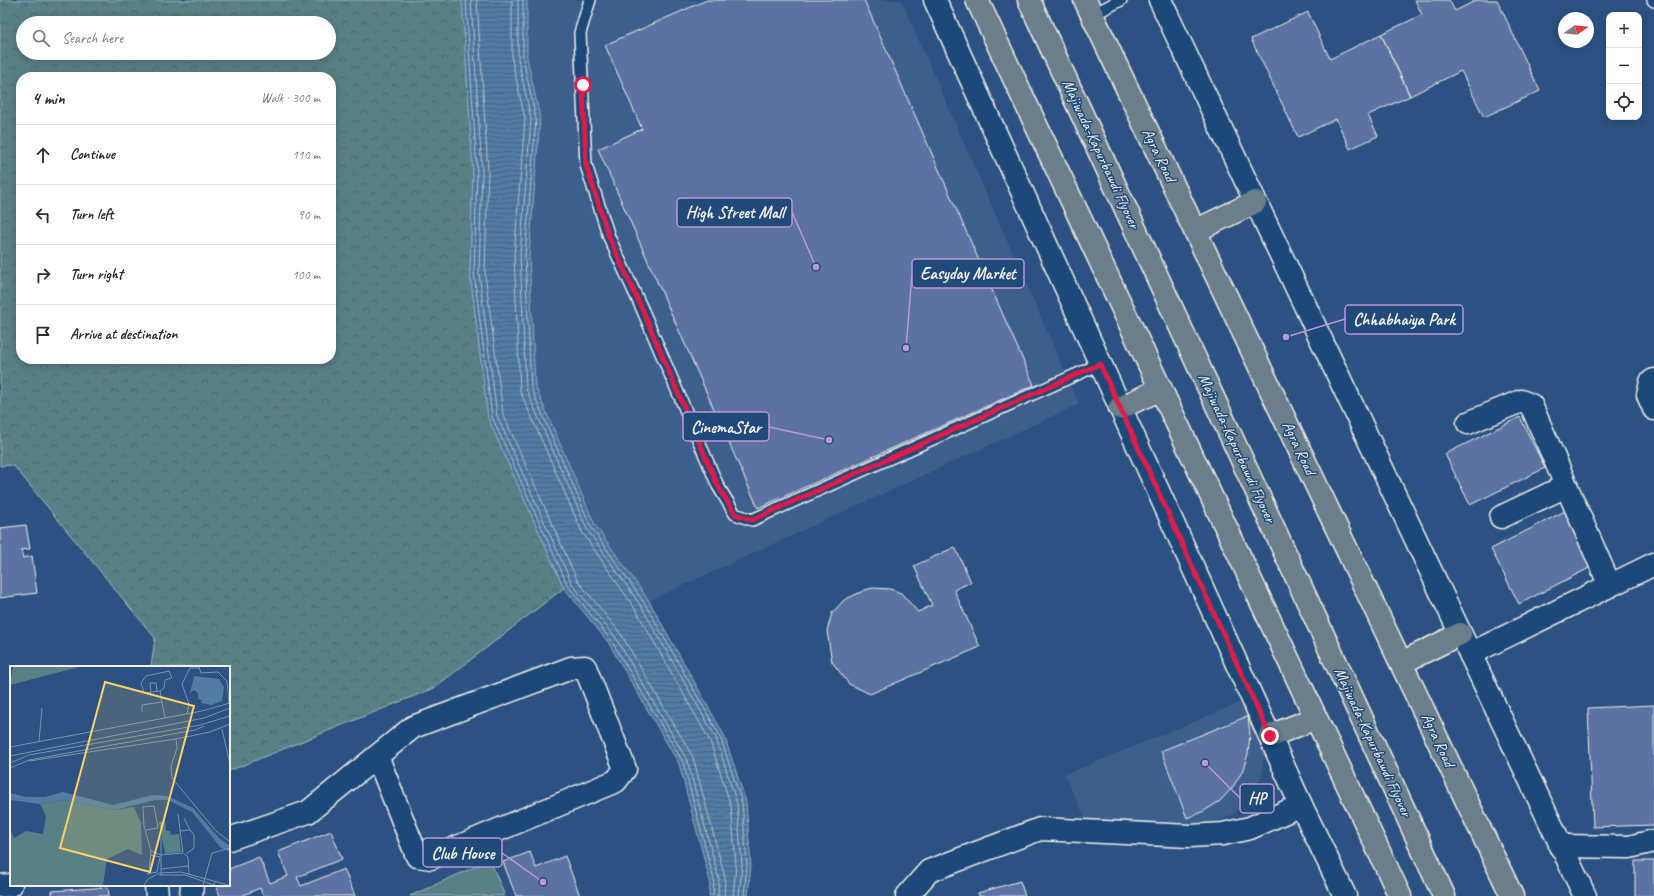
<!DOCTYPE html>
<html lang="en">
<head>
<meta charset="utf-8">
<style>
	:root { --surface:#fff; --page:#f7f7f7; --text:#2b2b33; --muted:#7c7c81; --line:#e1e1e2 }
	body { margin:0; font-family:Caveat,sans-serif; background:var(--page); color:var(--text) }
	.controls { position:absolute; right:12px; top:12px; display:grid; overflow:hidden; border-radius:8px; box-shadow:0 2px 10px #0003 }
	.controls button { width:36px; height:36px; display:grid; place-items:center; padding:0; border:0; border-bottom:1px solid var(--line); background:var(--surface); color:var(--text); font:20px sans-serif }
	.compass { position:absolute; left:1558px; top:12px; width:36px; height:36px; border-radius:50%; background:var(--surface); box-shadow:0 2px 10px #0003; rotate:75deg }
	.stop { position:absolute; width:12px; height:12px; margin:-9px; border:3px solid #e11d48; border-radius:50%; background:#fff }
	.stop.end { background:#e11d48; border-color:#fff; box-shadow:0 1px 4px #0008 }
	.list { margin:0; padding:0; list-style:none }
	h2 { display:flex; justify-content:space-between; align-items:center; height:52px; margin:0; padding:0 16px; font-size:17px }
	h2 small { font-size:13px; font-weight:400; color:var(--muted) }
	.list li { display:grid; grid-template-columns:26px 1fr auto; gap:12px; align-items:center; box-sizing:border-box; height:60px; padding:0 16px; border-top:1px solid var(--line) }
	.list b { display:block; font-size:15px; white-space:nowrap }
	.list em { font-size:13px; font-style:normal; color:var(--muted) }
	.icon { flex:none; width:22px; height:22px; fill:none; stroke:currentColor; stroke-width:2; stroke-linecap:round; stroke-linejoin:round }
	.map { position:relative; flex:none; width:1654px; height:896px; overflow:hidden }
	.search { position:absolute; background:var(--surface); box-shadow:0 2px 10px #0003; left:16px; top:16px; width:320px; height:44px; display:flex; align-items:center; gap:10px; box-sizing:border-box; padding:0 14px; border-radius:22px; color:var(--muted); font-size:15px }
	.panel { position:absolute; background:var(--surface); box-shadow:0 2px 10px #0003; left:16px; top:72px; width:320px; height:292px; border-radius:16px }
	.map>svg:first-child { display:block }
</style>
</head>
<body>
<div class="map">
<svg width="1654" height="896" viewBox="0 0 1654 896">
	<defs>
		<pattern id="forest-crowns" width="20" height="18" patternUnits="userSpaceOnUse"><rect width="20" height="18" fill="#588086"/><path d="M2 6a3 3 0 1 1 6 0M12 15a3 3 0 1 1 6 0" fill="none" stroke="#516769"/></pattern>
		<pattern id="water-rules" width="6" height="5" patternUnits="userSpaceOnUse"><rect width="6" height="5" fill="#507ca6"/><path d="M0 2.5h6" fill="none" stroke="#4d657b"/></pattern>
	</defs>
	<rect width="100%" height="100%" fill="#2b5282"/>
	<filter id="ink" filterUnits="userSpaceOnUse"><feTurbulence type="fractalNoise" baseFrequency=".025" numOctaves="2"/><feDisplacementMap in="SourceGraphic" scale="8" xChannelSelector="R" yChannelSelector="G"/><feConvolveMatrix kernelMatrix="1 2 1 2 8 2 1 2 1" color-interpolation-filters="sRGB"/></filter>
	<g filter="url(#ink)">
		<path fill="#3d5f8e" d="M 527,0 L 901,0 L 1079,404 L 649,601 L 595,525 L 534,386 L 529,255 Z
			M 1242,702 L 1265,748 L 1262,774 L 1251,797 L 1232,815 L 1208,825 L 1182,826 L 1086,819 L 1064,775 Z"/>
		<path fill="url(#forest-crowns)" stroke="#a6b8b7" fill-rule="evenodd" d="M 0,0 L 462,0 L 473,171 L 470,273 L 488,418 L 564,588 L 434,688 L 229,771 L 229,667 L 151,667 L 155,638 L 13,465 L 0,466 ZM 23,23 L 329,23 L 329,53 L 23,53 ZM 21,77 L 331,77 L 331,359 L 21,359 Z"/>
		<path fill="#588086" stroke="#a6b8b7" d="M 490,860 L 505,896 L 410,896 Z"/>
		<path fill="url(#water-rules)" stroke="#92abc0" d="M 462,0 L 527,0 L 527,58 L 540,118 L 529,255 L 535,386 L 595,525 L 649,601 L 724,735 L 746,802 L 751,865 L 748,896 L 709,896 L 710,881 L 679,764 L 608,642 L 564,588 L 488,418 L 470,273 L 473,171 Z"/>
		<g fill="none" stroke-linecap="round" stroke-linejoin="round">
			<path stroke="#b2c2ce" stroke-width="1" d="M 466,0 L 477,171 L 474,273 L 492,417 L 568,586 L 611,640 L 683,762 L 714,880 L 713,896
				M 471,0 L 482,171 L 479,273 L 497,416 L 572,584 L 616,638 L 687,760 L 719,879 L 718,896
				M 477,0 L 488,171 L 485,273 L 503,414 L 577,580 L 621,634 L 693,757 L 725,878 L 724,896
				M 512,0 L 512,60 L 525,119 L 514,255 L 520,391 L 582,532 L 636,610 L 710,741 L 731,806 L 736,865 L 733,896
				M 518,0 L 518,59 L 531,119 L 520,255 L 526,389 L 587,529 L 641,606 L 716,738 L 737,804 L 742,865 L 739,896
				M 523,0 L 523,58 L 536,119 L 525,255 L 531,388 L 591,527 L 645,604 L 720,736 L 742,803 L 747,865 L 744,896"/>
		</g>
		<path fill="#5b72a2" stroke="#f4f1e8" d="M 707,0 L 864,0 L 1034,385 L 758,508 L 598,149 L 642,129 L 605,45 Z
			M 1415,0 L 1449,0 L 1455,11 L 1477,0 L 1497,0 L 1540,91 L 1484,117 L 1461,71 L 1410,96 L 1381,34 L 1422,15 Z
			M 1308,12 L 1330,59 L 1381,34 L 1410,96 L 1368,115 L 1378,136 L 1350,149 L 1336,119 L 1298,137 L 1251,39 Z
			M 1520,417 L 1545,468 L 1470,505 L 1445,454 Z
			M 1567,510 L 1595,565 L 1519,604 L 1491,549 Z
			M 26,525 L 30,549 L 21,550 L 23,558 L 32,556 L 37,593 L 0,598 L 0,528 Z
			M 955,547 L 971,582 L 954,590 L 980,647 L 870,694 L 849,684 L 832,662 L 827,631 L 832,613 L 844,600 L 865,590 L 873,588 L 890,589 L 901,593 L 918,612 L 932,605 L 914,566 Z
			M 1654,705 L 1654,825 L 1593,827 L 1588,708 Z
			M 1248,716 L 1250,735 L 1248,754 L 1242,772 L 1232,788 L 1220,801 L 1204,811 L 1187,818 L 1161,751 Z
			M 331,831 L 342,859 L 297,877 L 301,886 L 344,869 L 355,896 L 263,896 L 260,888 L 241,896 L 220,896 L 216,885 L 229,885 L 229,869 L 259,857 L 270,883 L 288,876 L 278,852 Z
			M 530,852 L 536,868 L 565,856 L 580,896 L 516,896 L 503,862 Z
			M 1635,861 L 1654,861 L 1654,896 L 1635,896 Z
			M 1020,881 L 1025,896 L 979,896 L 978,893 Z
			M 108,887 L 109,896 L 52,896 L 52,891 Z"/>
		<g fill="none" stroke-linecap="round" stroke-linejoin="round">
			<defs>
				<path id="lane" d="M 590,0 L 580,33 L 586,165 L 609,237 L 643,311 L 718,486 L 735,514 L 752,520 L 1100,364
					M 1653,0 L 1654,1
					M 1092,15 L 1121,0"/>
				<path id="street" d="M 1654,380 L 1651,382 L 1648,395 L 1654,409
					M 1468,423 L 1521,401 L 1531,405 L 1610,586
					M 1501,517 L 1566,486
					M 1470,654 L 1654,564
					M 229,839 L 308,812 L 413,727 L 571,668 L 585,667 L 625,769 L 616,781 L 431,858 L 417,856 L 377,756
					M 1560,846 L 1629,847 L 1654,841
					M 156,885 L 157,896
					M 0,886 L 11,885
					M 191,896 L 192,885
					M 907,896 L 929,871 L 1040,829 L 1190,836 L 1223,834 L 1250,828 L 1301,805"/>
				<path id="secondary" d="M 935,0 L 1301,805 L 1345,896
					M 1160,0 L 1585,896"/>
				<path id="highway" d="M 977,0 L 1400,896
					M 1029,0 L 1444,896
					M 1085,0 L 1512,896
					M 1195,231 L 1255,202
					M 1120,408 L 1161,389
					M 1401,663 L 1460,634
					M 1270,736 L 1316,718"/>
			</defs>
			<use href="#lane" stroke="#f4f1e8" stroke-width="14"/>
			<use href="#street" stroke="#f4f1e8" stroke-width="25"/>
			<use href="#secondary" stroke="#f4f1e8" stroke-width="25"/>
			<use href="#highway" stroke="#f4f1e8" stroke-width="25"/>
			<use href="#lane" stroke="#1f4a7a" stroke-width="11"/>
			<use href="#street" stroke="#1f4a7a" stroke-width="22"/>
			<use href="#secondary" stroke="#1f4a7a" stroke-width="22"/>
			<use href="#highway" stroke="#6b7e8b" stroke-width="22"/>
		</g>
	</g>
	<g fill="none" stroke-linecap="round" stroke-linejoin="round" filter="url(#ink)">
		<path stroke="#e11d48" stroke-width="5" d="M 583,85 L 586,165 L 609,237 L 643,311 L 718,486 L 735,514 L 752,520 L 1100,364 L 1270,736"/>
	</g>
	<g text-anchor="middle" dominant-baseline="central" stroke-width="3" stroke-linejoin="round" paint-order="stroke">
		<g font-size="16" fill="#f4f1e8" stroke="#1f4a7a">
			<text transform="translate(1101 154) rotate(65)">Majiwada-Kapurbawdi Flyover</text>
			<text transform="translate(1159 155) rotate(64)">Agra Road</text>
			<text transform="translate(1237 448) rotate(65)">Majiwada-Kapurbawdi Flyover</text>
			<text transform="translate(1299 448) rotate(65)">Agra Road</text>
			<text transform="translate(1438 740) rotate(65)">Agra Road</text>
			<text transform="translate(1373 742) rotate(65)">Majiwada-Kapurbawdi Flyover</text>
		</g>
	</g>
	<g transform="translate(10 666)">
		<rect width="220" height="220" fill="#2b5282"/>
		<path d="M 3,1 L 69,1 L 0,19 ZM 54,134 L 105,144 L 124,141 L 131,157 L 132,189 L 118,183 L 97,193 L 93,219 L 0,219 L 0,163 L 4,172 L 16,165 L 33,168 L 36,150 L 30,138 Z" fill="#588086"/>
		<path d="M 155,155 L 156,165 L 160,165 L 161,169 L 169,168 L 171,186 L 155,188 L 149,156 Z" fill="#588086"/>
		<path d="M 184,10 L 209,13 L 214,21 L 212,35 L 201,39 L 191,37 L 192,34 L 188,33 L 188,27 L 184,24 L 180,27 ZM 53,126 L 103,139 L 143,129 L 157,130 L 183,142 L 209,172 L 220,180 L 220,186 L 211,182 L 182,146 L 158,134 L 145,134 L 105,144 L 54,134 L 30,138 L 0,134 L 0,127 L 16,131 L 35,131 Z" fill="#507ca6"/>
		<path fill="none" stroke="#7b92ab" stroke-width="1" d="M 189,1 L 191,7 L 208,6 L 217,15 L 219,38M 150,25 L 134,27 L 131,17 L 136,10 L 159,5 L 162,12 L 155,14 L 154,22 L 150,25 L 155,52M 141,26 L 140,17 L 146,17 L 147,25M 132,46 L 132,39 L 152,36M 177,48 L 179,38 L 172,18 L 180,2 L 189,2M 212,63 L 220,98M 166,73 L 167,82 L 161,100 L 162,112 L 206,165 L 220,176M 29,75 L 32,42M 0,81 L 192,45 L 220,37M 0,90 L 194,52 L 220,42M 19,95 L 166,73 L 200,66 L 220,58M 0,97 L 19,89 L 190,59 L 220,50M 0,102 L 19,94 L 185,64 L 194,60M 174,152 L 180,164M 136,164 L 148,162 L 144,140 L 133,141 L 134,160 L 141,185 L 151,189 L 151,209M 170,165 L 180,164 L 184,169 L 184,182 L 176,188M 151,171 L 151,189 L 173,187 L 168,148M 174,188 L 178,191 L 179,208M 151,203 L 178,200M 139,207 L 141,185M 137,208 L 147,206 L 150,191 L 141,189M 149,209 L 175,209 L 204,219 L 205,216M 134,219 L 138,213 L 149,207 L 171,206 L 218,219M 193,219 L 202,187 L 220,182"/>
		<path fill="#ffd166" fill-opacity="0.15" stroke="#ffd166" stroke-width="2" d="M 95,16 L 184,40 L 140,206 L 50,182 Z"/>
		<rect width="220" height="220" fill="none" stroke="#f4f1e8" stroke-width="2"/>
	</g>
	<path fill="none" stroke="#be98d6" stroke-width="1.5" d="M816 267L792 212M906 348L912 274M1286 337L1345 319M829 440L769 427M1205 763L1240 798M543 882L502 853"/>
	<g fill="#be98d6" stroke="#1f4a7a" stroke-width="1.5">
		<circle cx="816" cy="267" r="4"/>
		<circle cx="906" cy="348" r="4"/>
		<circle cx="1286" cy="337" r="4"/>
		<circle cx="829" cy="440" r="4"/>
		<circle cx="1205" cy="763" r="4"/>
		<circle cx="543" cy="882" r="4"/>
	</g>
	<g fill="#1f4a7a" stroke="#be98d6" stroke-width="1.5">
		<rect x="677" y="198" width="115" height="29" rx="4"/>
		<rect x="912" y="259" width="112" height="29" rx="4"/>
		<rect x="1345" y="305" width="118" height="29" rx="4"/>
		<rect x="683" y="412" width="86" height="29" rx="4"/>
		<rect x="1240" y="784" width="34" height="29" rx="4"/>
		<rect x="423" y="838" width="79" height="29" rx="4"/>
	</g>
	<g font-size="17" text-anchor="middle" font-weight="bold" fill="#f4f1e8">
		<text x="735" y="218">High Street Mall</text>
		<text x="968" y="279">Easyday Market</text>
		<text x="1404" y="325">Chhabhaiya Park</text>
		<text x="726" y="433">CinemaStar</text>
		<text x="1257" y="804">HP</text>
		<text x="463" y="859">Club House</text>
	</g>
</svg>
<div class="controls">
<button>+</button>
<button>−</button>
<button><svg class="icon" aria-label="locate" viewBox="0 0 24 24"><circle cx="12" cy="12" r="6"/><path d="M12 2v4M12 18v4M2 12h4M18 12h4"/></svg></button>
</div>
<svg class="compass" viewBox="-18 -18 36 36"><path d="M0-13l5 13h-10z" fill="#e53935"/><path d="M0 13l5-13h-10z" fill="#7c7c81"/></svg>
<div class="stop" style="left:583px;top:85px"></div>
<div class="stop end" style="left:1270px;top:736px"></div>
<div class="search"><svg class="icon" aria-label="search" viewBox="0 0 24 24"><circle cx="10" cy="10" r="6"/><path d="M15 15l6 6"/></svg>Search here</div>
<section class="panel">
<h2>4 min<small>Walk · 300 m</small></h2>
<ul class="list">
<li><svg class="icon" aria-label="ahead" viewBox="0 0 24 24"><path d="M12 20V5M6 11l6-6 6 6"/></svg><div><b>Continue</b></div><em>110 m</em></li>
<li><svg class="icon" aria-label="left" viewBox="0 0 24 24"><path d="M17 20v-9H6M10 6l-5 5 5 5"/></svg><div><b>Turn left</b></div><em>90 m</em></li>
<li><svg class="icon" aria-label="right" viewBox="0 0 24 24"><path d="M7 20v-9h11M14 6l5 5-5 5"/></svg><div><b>Turn right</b></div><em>100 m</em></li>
<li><svg class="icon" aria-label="arrive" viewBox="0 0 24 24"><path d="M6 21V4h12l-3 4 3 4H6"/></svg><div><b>Arrive at destination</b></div></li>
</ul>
</section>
</div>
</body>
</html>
